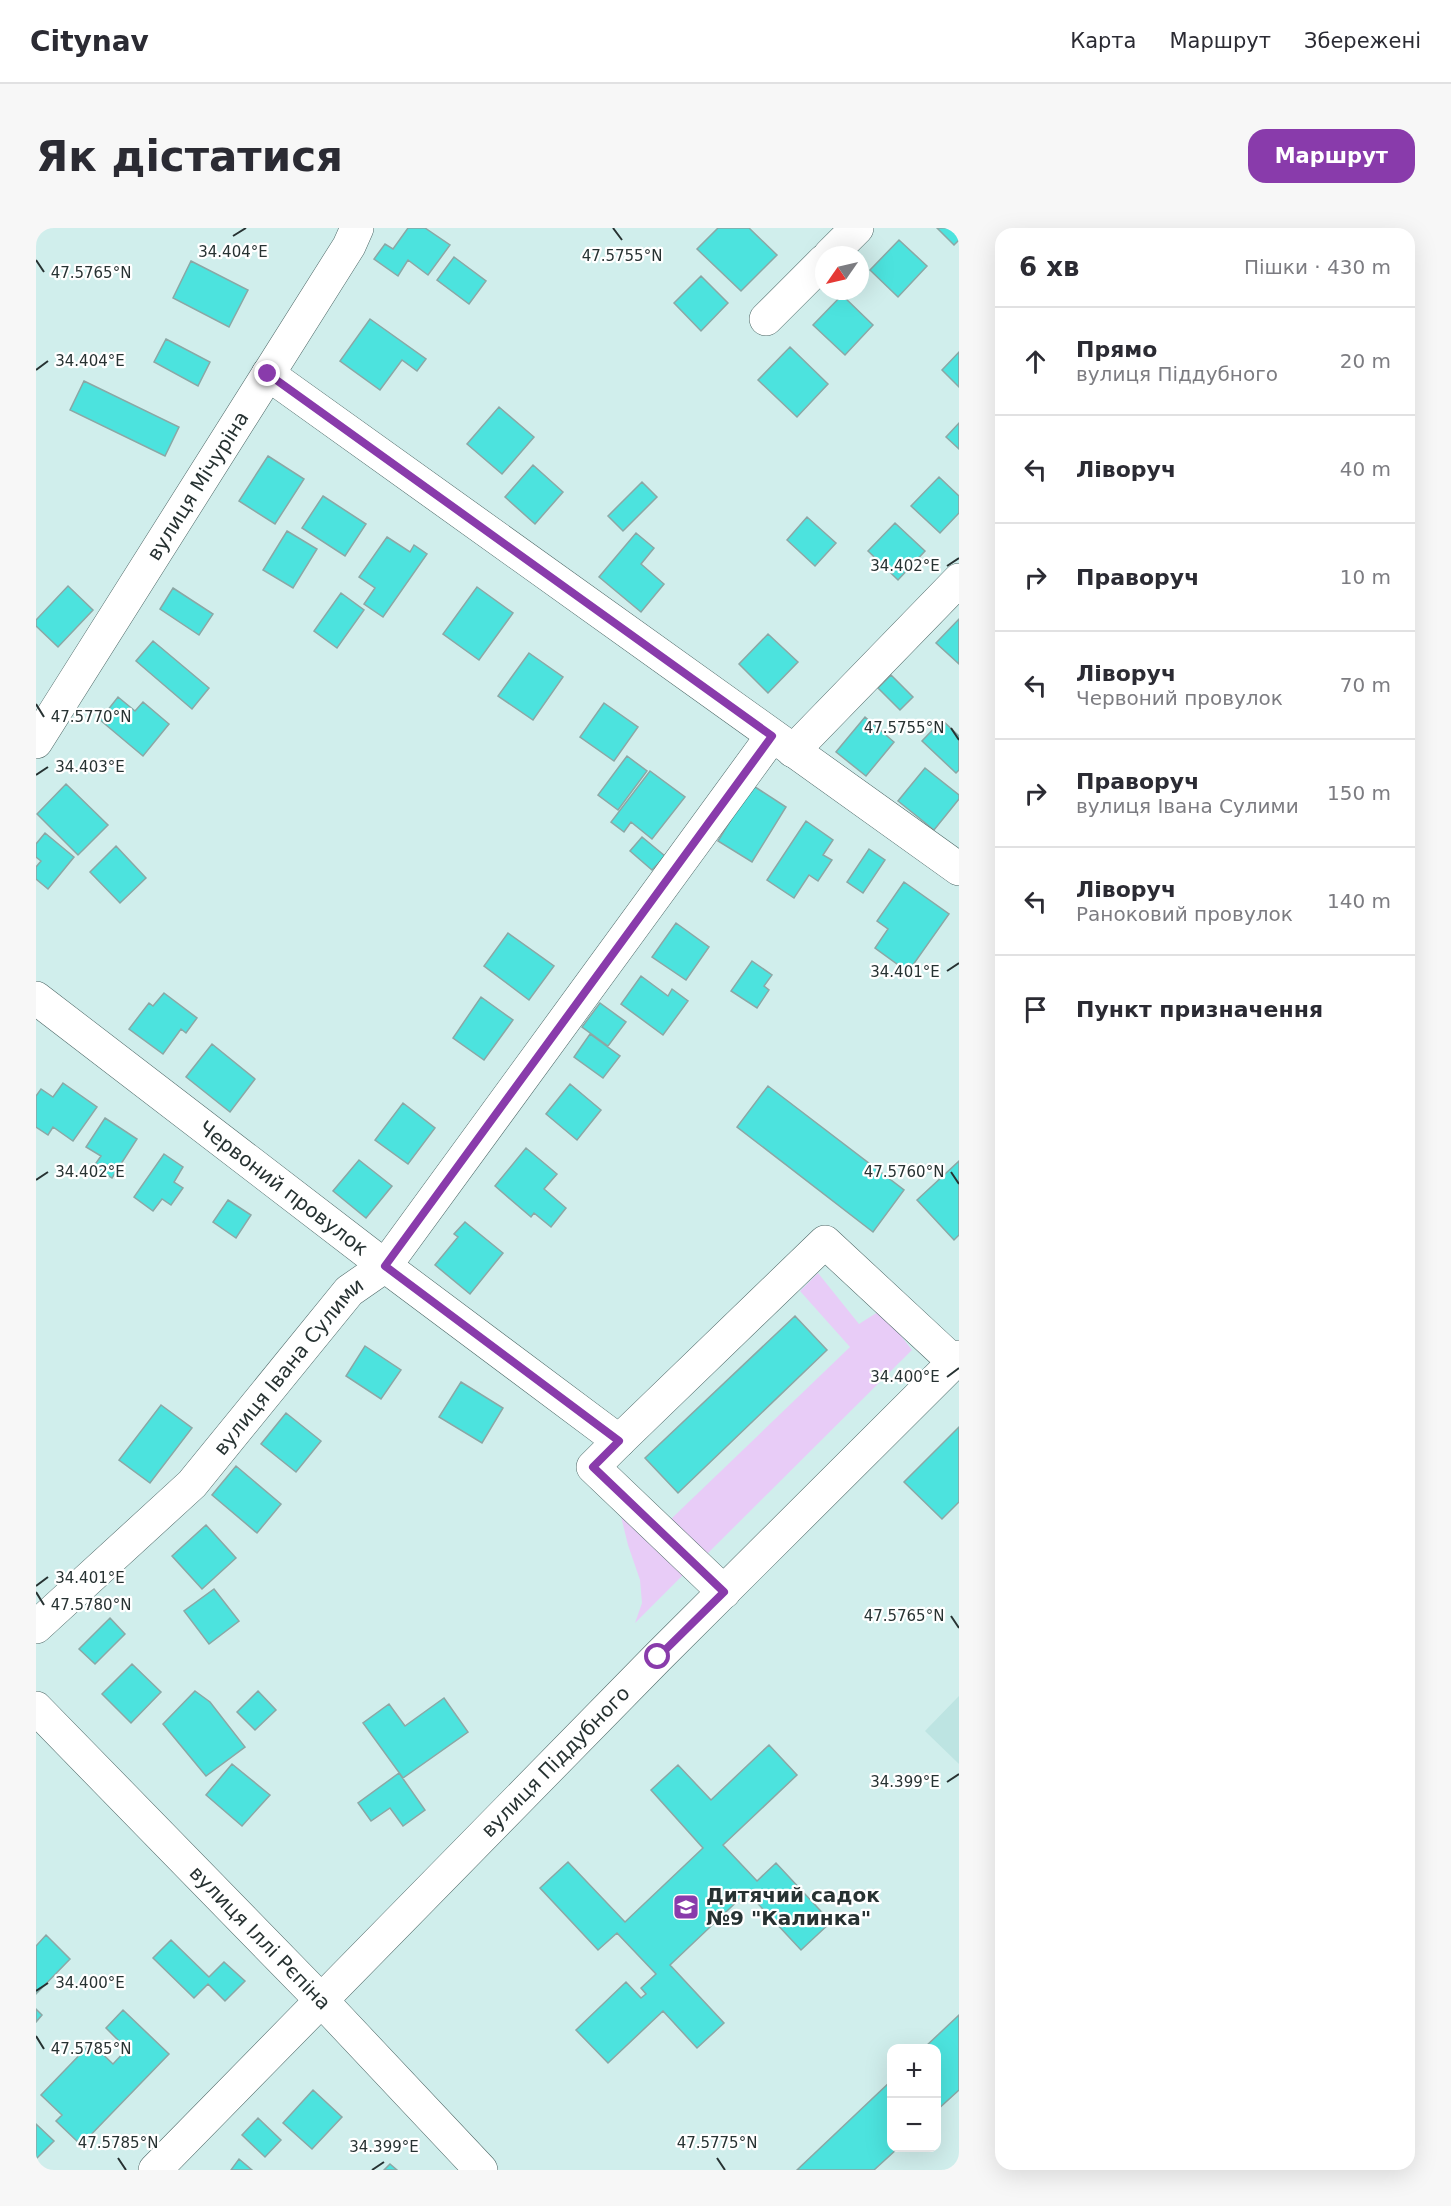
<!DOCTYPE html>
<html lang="uk">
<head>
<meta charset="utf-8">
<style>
	:root { --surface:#fff; --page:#f7f7f7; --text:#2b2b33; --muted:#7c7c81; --line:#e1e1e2; --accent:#893bab }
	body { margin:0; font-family:"DejaVu Sans",sans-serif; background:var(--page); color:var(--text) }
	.controls { position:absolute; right:18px; bottom:18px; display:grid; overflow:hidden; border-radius:12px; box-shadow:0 6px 24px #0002 }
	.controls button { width:54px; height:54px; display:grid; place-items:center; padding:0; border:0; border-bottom:2px solid var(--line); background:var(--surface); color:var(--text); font:30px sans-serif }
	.compass { position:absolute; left:779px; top:18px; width:54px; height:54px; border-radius:50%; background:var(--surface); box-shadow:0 6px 24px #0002; rotate:236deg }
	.stop { position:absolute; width:18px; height:18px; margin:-14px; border:4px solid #893bab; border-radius:50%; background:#fff }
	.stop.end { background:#893bab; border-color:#fff; box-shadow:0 2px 6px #0008 }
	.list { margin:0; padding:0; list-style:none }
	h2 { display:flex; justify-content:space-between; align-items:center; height:78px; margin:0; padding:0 24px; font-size:26px }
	h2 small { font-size:20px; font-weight:400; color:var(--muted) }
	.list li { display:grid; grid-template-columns:39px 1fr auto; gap:18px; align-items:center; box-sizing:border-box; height:108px; padding:0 24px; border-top:2px solid var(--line) }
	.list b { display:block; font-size:22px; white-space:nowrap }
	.list p { margin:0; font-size:20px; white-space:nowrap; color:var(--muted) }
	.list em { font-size:20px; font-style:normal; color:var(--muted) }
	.icon { flex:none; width:33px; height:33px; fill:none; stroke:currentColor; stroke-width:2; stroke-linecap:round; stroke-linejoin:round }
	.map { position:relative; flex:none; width:923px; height:1942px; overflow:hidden; border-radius:18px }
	header { display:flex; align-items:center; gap:36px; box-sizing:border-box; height:84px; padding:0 30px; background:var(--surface); border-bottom:2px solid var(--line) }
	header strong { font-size:28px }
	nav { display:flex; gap:33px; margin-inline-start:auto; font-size:21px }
	.intro { display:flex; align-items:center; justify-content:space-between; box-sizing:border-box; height:144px; padding:0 36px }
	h1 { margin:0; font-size:42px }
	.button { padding:15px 27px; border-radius:18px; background:var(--accent); color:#fff; font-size:21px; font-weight:700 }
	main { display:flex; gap:36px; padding:0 36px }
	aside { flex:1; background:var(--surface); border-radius:18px; box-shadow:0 6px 24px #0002 }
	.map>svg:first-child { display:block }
</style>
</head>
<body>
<header>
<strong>Citynav</strong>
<nav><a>Карта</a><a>Маршрут</a><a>Збережені</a></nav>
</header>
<div class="intro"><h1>Як дістатися</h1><a class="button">Маршрут</a></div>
<main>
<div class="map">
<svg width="923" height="1942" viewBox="0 0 923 1942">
	<rect width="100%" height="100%" fill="#d0eeec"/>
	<path fill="#bde4e2" d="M 923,1468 L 923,1536 L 889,1503 Z"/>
	<path fill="#e8ccf7" d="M 782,1045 L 823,1096 L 845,1082 L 876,1122 L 670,1327 L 635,1291 L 814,1119 L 764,1063 Z
		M 582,1276 L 650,1344 L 599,1395 L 606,1375 L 604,1352 L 592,1317 Z"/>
	<path fill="#4ce3de" stroke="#8ba7a5" stroke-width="1.5" d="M 372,0 L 389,0 L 414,17 L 392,47 L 372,32 L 362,48 L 338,31 L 349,16 L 357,21 Z
		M 682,0 L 713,0 L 741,27 L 705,63 L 661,21 Z
		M 901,0 L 923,0 L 923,12 L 918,17 Z
		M 863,12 L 891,38 L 862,69 L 834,42 Z
		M 418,29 L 450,53 L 433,76 L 401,52 Z
		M 155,33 L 212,62 L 193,99 L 137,70 Z
		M 665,48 L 692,75 L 665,103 L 638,75 Z
		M 806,67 L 837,97 L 809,127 L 777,97 Z
		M 334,91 L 390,131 L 381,143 L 366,132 L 344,162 L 304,133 Z
		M 130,111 L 174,134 L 162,158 L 118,134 Z
		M 754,119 L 792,156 L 761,189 L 722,152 Z
		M 923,124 L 923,159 L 906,142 Z
		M 48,153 L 143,199 L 129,228 L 34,182 Z
		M 463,179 L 498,209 L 466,246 L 431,216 Z
		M 923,195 L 923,221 L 910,209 Z
		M 232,228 L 268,251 L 239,296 L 203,273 Z
		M 497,237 L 527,264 L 499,296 L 469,269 Z
		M 903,249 L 923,268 L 923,285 L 904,305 L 875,278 Z
		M 606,254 L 621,269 L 587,303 L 572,288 Z
		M 287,268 L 330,296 L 309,328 L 266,300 Z
		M 771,289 L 800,315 L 779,338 L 751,312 Z
		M 859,295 L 889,323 L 862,352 L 832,323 Z
		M 251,303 L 281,321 L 257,360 L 227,342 Z
		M 600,305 L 618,320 L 605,336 L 628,356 L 605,384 L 563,349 Z
		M 351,309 L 374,324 L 378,317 L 391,326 L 347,389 L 328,376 L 339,360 L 323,349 Z
		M 32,358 L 57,382 L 22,419 L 0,398 L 0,392 Z
		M 441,359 L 477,385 L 443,432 L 407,406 Z
		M 137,360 L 177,386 L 163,407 L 124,381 Z
		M 305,365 L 328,382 L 301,420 L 278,403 Z
		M 923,391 L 923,436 L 900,415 Z
		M 732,406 L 762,434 L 732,465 L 703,436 Z
		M 117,413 L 173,460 L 156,481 L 100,433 Z
		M 493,425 L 527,449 L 497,492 L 462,468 Z
		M 855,447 L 877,469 L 864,482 L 842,460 Z
		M 82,469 L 99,483 L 107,474 L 133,496 L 107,528 L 64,492 Z
		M 568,475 L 602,499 L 578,533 L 544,509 Z
		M 829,489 L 858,514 L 830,548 L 800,524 Z
		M 906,492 L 923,508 L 923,542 L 920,545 L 886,513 Z
		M 591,528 L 611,543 L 582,582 L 562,567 Z
		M 889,540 L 923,567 L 923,571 L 898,602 L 862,573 Z
		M 614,543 L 649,569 L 616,611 L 595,594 L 588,604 L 575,594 Z
		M 30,556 L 72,597 L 42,627 L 1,586 Z
		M 716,557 L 750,579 L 716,634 L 682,613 Z
		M 770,593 L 797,612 L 787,627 L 796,632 L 782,653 L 773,647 L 758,670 L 731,652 Z
		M 9,605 L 38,629 L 12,661 L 0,651 L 0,639 L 5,633 L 0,629 L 0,616 Z
		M 606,609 L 629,628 L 616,642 L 594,623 Z
		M 80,618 L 110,650 L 84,675 L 54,644 Z
		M 833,621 L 849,632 L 827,665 L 811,654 Z
		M 868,654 L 913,686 L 872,744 L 839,720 L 852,701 L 841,693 Z
		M 640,695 L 673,719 L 650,752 L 616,729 Z
		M 472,705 L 518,738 L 493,772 L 448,738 Z
		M 716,733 L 736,747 L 728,758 L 733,762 L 721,780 L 695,763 Z
		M 605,748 L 632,768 L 636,761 L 652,773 L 627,807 L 585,776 Z
		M 128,765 L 161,790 L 150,805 L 145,801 L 127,826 L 93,801 L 113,775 L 117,778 Z
		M 445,769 L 477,792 L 448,832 L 417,810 Z
		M 564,775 L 590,794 L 572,818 L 546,799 Z
		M 554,806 L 584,828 L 567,850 L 538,829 Z
		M 176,816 L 219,851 L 194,884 L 150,849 Z
		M 27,855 L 61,879 L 37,913 L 17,899 L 12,907 L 0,899 L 0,868 L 5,861 L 17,869 Z
		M 534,856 L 565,882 L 541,912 L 510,886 Z
		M 732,858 L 868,962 L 837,1004 L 701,899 Z
		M 367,875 L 399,900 L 372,936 L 339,912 Z
		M 69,890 L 101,911 L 76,950 L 58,938 L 65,928 L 50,919 Z
		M 490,920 L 521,946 L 508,961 L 530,980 L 515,999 L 498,985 L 495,989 L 459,958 Z
		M 128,926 L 147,939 L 138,954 L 147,960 L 135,977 L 126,971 L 117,983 L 98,969 Z
		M 323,932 L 356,958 L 330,990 L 297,963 Z
		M 923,933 L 923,1007 L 918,1012 L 881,972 Z
		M 192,972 L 215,987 L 200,1010 L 177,994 Z
		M 429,994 L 467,1025 L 434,1066 L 399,1037 L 422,1009 L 418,1006 Z
		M 759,1088 L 791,1122 L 642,1265 L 609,1230 Z
		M 329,1118 L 365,1142 L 345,1171 L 310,1148 Z
		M 425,1154 L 467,1180 L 446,1215 L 403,1189 Z
		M 125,1177 L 156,1200 L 114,1255 L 83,1232 Z
		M 250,1185 L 285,1213 L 260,1244 L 225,1216 Z
		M 923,1199 L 923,1274 L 906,1291 L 868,1254 Z
		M 200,1238 L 245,1276 L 221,1305 L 176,1267 Z
		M 170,1297 L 200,1330 L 166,1361 L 136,1328 Z
		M 178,1361 L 203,1393 L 173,1416 L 148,1383 Z
		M 74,1390 L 89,1406 L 59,1436 L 43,1421 Z
		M 96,1436 L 125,1464 L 95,1495 L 66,1466 Z
		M 159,1463 L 174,1474 L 209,1519 L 170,1548 L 127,1496 Z
		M 222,1463 L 240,1482 L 219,1502 L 201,1484 Z
		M 408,1470 L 432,1504 L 367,1550 L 327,1495 L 353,1476 L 369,1498 Z
		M 733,1517 L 761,1547 L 687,1617 L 721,1653 L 740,1635 L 795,1694 L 765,1722 L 711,1664 L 634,1737 L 688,1795 L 661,1820 L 627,1783 L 572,1835 L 540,1802 L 590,1754 L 605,1770 L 610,1766 L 605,1760 L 620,1746 L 581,1705 L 562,1722 L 504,1660 L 532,1634 L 589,1694 L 667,1620 L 615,1562 L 642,1537 L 675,1572 Z
		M 196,1536 L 234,1567 L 206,1598 L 170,1567 Z
		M 363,1545 L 389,1582 L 367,1598 L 354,1580 L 335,1593 L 322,1575 Z
		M 10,1707 L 34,1731 L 0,1766 L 0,1718 Z
		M 135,1712 L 173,1749 L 188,1734 L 209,1753 L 189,1773 L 172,1756 L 158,1770 L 117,1730 Z
		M 0,1781 L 6,1787 L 0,1794 Z
		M 87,1782 L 133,1826 L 45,1917 L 20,1893 L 26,1887 L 5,1867 L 55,1815 L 77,1836 L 91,1821 L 70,1800 Z
		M 923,1787 L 923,1862 L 900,1883 L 900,1820 L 888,1820 Z
		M 856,1852 L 856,1920 L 862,1920 L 838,1942 L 761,1942 Z
		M 277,1862 L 306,1889 L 276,1921 L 247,1895 Z
		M 222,1890 L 245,1912 L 229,1929 L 206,1907 Z
		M 0,1896 L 18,1913 L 0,1931 Z
		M 203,1931 L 216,1942 L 195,1942 Z
		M 354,1936 L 361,1942 L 348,1942 Z"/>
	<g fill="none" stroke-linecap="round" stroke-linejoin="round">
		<defs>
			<g id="minor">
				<path d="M 794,27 L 821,0"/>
				<path d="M 730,91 L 788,33"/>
				<path d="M 232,146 L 923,641"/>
				<path id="s1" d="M 0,514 L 313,18 L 321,0"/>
				<path d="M 757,523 L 923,352"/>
				<path id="s2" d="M 0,770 L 349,1038 L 583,1213"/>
				<path d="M 688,1364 L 557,1239 L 583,1213 L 789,1014 L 918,1134"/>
				<path id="s3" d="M 0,1399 L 156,1256 L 313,1063 L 349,1038 L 736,508"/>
				<path id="s4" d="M 0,1480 L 286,1773 L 445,1942"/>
				<path id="s5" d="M 119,1942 L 622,1429 L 923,1129"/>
			</g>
		</defs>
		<use href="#minor" stroke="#4e6867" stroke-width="34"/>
		<use href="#minor" stroke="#fff" stroke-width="33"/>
	</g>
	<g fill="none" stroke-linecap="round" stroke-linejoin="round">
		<path stroke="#893bab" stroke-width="8" d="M 232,146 L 736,508 L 349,1038 L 583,1213 L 557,1239 L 688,1364 L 622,1429"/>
	</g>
	<path fill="none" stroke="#273232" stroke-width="2" d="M 577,0 L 586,12M 197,8 L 210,0M 0,32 L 8,44M 0,142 L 12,133M 911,338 L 923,330M 0,476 L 8,489M 915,500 L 923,512M 0,547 L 12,539M 911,743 L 923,735M 915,944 L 923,956M 0,952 L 12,944M 911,1149 L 923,1140M 0,1358 L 12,1349M 0,1364 L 8,1377M 915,1388 L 923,1400M 911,1554 L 923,1546M 0,1763 L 12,1755M 0,1808 L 8,1821M 82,1930 L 90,1942M 681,1930 L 689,1942M 336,1942 L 348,1934"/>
	<defs>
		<symbol id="school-square" viewBox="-11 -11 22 22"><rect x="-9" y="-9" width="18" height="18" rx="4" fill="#893bab" stroke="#fff"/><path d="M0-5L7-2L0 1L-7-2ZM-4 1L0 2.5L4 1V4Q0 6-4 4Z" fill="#fff"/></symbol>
	</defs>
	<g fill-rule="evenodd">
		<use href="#school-square" x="635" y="1664" width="30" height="30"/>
	</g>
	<g text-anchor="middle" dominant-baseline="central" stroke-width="4.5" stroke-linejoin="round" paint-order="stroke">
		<g font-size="20" fill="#273232" stroke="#fff">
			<text stroke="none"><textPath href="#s1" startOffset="303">вулиця Мічуріна</textPath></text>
			<text stroke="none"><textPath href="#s2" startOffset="312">Червоний провулок</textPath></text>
			<text stroke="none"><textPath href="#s3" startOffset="364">вулиця Івана Сулими</textPath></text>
			<text stroke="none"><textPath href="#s5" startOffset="572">вулиця Піддубного</textPath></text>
			<text stroke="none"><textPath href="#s4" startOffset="321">вулиця Іллі Рєпіна</textPath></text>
		</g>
		<g font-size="20" font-weight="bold" fill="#273232" stroke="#fff" text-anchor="start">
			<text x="670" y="1667">Дитячий садок<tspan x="670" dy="23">№9 "Калинка"</tspan></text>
		</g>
	</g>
	<g font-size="15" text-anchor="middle" fill="#273232" stroke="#fff" stroke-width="4.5" stroke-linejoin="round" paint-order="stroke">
		<text x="197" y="29">34.404°E</text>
		<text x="586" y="33">47.5755°N</text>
		<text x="55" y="50">47.5765°N</text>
		<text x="54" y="138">34.404°E</text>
		<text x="869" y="343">34.402°E</text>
		<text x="55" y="494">47.5770°N</text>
		<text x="868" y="505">47.5755°N</text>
		<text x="54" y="544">34.403°E</text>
		<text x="869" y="749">34.401°E</text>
		<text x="54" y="949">34.402°E</text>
		<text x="868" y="949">47.5760°N</text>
		<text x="869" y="1154">34.400°E</text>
		<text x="54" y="1355">34.401°E</text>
		<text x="55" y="1382">47.5780°N</text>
		<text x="868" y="1393">47.5765°N</text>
		<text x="869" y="1559">34.399°E</text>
		<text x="54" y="1760">34.400°E</text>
		<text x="55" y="1826">47.5785°N</text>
		<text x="82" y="1920">47.5785°N</text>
		<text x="681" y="1920">47.5775°N</text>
		<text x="348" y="1924">34.399°E</text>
	</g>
</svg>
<div class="controls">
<button>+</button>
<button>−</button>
</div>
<svg class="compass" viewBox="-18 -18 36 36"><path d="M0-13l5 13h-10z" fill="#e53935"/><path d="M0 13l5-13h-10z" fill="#7c7c81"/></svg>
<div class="stop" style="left:622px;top:1429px"></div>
<div class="stop end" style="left:232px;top:146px"></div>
</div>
<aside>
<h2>6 хв<small>Пішки · 430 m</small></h2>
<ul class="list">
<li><svg class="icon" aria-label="ahead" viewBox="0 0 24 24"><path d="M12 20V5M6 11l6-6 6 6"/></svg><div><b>Прямо</b><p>вулиця Піддубного</p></div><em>20 m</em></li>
<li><svg class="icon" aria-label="left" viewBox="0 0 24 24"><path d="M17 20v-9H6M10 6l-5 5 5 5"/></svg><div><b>Ліворуч</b></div><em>40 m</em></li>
<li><svg class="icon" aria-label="right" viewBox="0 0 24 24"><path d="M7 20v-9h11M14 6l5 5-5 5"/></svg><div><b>Праворуч</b></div><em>10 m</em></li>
<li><svg class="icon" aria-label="left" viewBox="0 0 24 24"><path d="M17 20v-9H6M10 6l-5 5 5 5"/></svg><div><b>Ліворуч</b><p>Червоний провулок</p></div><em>70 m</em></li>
<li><svg class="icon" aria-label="right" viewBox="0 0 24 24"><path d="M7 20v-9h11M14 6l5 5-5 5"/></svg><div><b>Праворуч</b><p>вулиця Івана Сулими</p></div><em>150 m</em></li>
<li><svg class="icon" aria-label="left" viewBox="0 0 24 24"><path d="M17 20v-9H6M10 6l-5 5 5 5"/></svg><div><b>Ліворуч</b><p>Раноковий провулок</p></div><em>140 m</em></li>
<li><svg class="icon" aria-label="arrive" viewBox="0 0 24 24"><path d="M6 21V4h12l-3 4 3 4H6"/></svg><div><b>Пункт призначення</b></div></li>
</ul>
</aside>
</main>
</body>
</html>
